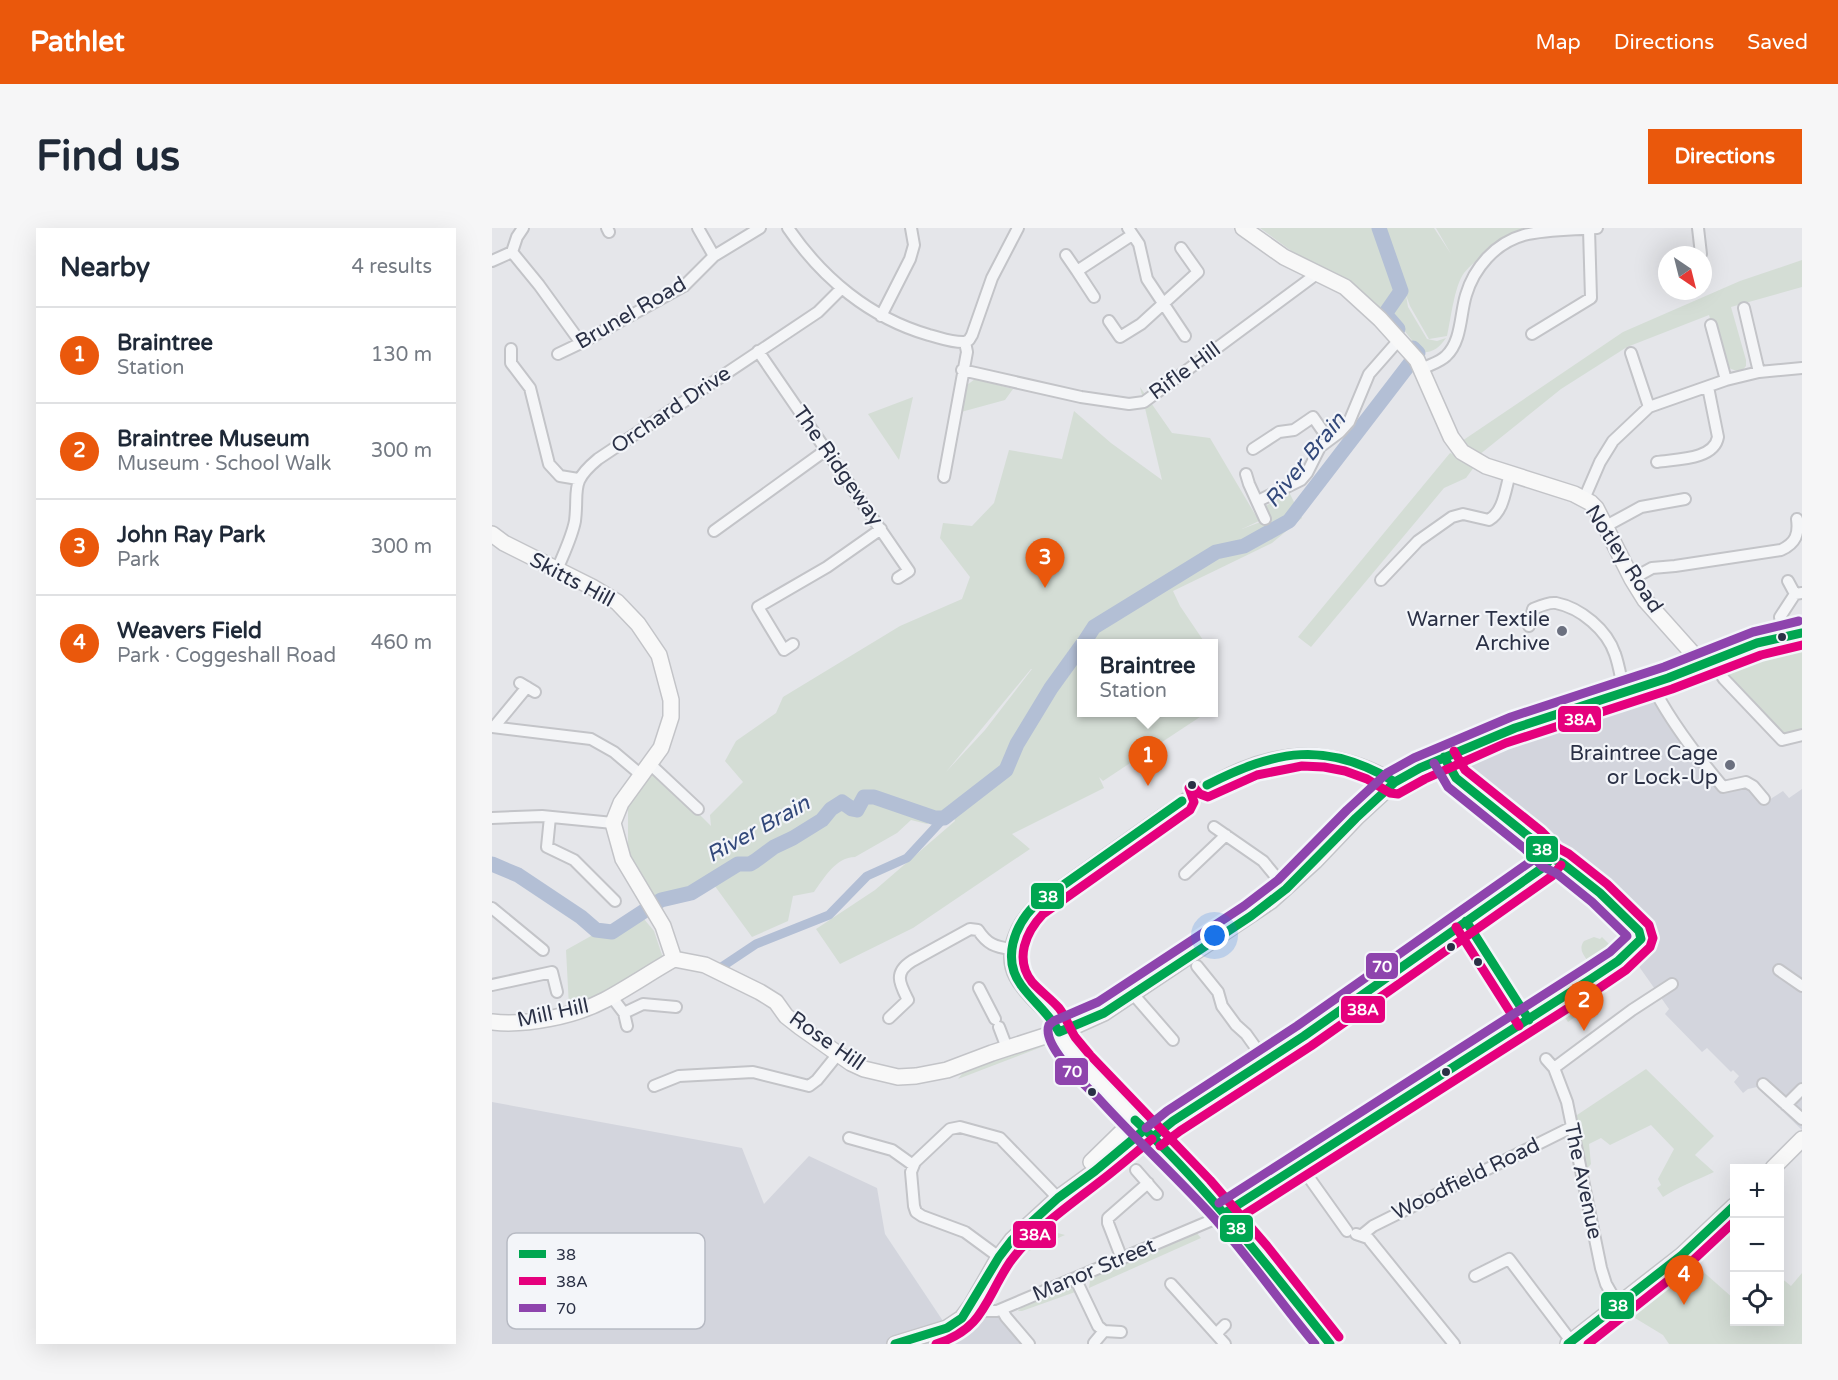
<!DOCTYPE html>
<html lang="en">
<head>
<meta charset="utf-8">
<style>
	:root { --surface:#fff; --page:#f6f6f7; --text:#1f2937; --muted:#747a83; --line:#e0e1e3; --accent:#ea580c }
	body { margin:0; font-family:"Varela Round",sans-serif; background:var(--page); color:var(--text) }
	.controls { position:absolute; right:18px; bottom:18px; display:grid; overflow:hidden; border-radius:0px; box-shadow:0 6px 24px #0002 }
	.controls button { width:54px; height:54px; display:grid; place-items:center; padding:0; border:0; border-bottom:2px solid var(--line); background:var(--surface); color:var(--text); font:30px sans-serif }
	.compass { position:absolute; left:1166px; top:18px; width:54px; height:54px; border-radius:50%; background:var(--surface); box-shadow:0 6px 24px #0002; rotate:145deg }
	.you { position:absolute; left:723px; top:708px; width:21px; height:21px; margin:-15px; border:4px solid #fff; border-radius:50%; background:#1a73e8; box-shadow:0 0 0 9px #1a73e833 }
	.badge { display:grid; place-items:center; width:39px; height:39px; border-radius:50%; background:var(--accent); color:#fff; font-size:20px; font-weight:700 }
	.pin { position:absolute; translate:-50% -50px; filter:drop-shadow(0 2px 3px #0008) }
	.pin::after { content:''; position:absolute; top:32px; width:21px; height:18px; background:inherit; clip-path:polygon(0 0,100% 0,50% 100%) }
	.popup { position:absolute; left:585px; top:411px; width:141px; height:78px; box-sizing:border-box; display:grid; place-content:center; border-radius:0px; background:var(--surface); filter:drop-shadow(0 2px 4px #0005); font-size:20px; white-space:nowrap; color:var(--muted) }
	.popup b { font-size:22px; color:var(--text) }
	.popup::after { content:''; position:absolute; left:50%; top:100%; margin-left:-12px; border:12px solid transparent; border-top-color:var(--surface) }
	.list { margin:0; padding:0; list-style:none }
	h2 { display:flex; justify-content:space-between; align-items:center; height:78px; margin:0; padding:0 24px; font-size:26px }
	h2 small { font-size:20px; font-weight:400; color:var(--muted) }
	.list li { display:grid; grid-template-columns:39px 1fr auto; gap:18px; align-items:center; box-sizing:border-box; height:96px; padding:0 24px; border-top:2px solid var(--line) }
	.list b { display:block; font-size:22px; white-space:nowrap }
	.list p { margin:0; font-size:20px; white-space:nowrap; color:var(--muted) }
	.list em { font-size:20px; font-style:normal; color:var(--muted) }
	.icon { flex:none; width:33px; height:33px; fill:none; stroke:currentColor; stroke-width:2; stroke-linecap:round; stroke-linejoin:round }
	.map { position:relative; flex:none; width:1310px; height:1116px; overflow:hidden; border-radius:0px }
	header { display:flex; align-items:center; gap:36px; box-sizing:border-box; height:84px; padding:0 30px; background:var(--accent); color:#fff }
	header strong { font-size:28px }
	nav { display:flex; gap:33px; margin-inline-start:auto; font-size:21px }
	.intro { display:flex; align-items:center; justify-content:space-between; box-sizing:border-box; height:144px; padding:0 36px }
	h1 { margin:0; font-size:42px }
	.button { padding:15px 27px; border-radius:0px; background:var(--accent); color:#fff; font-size:21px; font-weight:700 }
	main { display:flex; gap:36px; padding:0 36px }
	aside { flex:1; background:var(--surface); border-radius:0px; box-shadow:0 6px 24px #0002 }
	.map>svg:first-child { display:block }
</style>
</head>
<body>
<header>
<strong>Pathlet</strong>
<nav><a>Map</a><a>Directions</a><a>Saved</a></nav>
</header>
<div class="intro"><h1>Find us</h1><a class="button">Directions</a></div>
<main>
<aside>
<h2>Nearby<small>4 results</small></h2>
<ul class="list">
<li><span class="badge">1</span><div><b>Braintree</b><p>Station</p></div><em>130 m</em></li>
<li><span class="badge">2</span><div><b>Braintree Museum</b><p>Museum · School Walk</p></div><em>300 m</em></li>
<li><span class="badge">3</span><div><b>John Ray Park</b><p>Park</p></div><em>300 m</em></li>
<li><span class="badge">4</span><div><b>Weavers Field</b><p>Park · Coggeshall Road</p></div><em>460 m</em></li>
</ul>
</aside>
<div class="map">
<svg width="1310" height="1116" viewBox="0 0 1310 1116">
	<rect width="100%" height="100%" fill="#e5e6ea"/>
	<path fill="#d3d5dd" d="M 1154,461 L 1227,558 L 1258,559 L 1272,575 L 1291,563 L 1297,570 L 1310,561 L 1310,902 L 1265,859 L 1256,861 L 1251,865 L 1242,854 L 1247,848 L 1241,842 L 1239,844 L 1215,820 L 1210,824 L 1173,786 L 1177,781 L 1141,730 L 1154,711 L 1153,703 L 1131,679 L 976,554 L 968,546 L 966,538 L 969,532 L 1013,508 Z
		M 0,874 L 250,920 L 272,976 L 317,928 L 385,960 L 393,1006 L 455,1099 L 479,1078 L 505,1083 L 541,1116 L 0,1116 Z"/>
	<path fill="#d4ddd5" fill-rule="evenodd" d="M 768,0 L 884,0 L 905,63 L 897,75 L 893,72 L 896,76 L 891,82 L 858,57 L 813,33 Z
		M 889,0 L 942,0 L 959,26 L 944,0 L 1030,0 L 1031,8 C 1011,16 986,27 972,45 C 962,59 959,91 955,108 L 937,111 L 918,78 L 914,67 L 916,79 L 935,111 L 945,113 L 954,110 C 947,120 941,125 929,124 L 898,84 L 911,63 Z
		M 1310,32 L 1310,59 L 1239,79 L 1254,132 L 1254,138 L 1249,144 L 1239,141 L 1231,135 L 1217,87 L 1135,119 L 1069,161 L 987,227 L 970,213 L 1131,104 L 1248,53 Z
		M 483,151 L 521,161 L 513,172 L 469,184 L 475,157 Z
		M 648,159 L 680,205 L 718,210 L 767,293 L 750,301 L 779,290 L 774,278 L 797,264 L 810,290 L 780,315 L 681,363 L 688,378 L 713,415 L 590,416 L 590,484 L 714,485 L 611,553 L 607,549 L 612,560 L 520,606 L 538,621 L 421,700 L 348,736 L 324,701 L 383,662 L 463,593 L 458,576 L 435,596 L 419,592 L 405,605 L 363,629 C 344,629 332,650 322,664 L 301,668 L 296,693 L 260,709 L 217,650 L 210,654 L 163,670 L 136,631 L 136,580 L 140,570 L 160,542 L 180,559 L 219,598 L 218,587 L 251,554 L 233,533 L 244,513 L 284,485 L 291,469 L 408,398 L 470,371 L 478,349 L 448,310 L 451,295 L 480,298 L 502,275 L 517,222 L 570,231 L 582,183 L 619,215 L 670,252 ZM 540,441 L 493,502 L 454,544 L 539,441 Z
		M 421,169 L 407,232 L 376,186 Z
		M 958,225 L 985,235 L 974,250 L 952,260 L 819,419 L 806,409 Z
		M 1310,410 L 1310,503 L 1297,506 L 1289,504 L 1240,453 L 1233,437 L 1238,430 Z
		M 152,691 L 162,703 L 170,727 L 182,731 L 117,764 L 77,779 L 74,722 L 108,703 L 125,707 Z
		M 1102,709 L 1108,711 L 1110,709 L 1118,717 L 1113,726 L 1115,729 L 1111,733 L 1106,728 L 1095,732 C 1090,725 1087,720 1092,713 Z
		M 1100,760 L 1110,776 L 1086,793 L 1083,789 L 1076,794 L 1068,782 Z
		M 557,814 L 560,815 L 466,851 L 470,846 L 470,843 Z
		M 1154,841 L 1222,908 L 1203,927 L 1222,944 C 1205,952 1186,959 1171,969 L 1165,960 L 1169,957 L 1166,951 L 1182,921 L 1159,897 L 1118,917 L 1109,910 L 1097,916 L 1099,936 L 1095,941 L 1082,889 Z
		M 553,993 L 562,1004 L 573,1007 L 521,1030 L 508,1041 L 513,1030 Z
		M 704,1004 L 709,1010 L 597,1060 L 598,1053 L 604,1047 Z
		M 1198,1032 L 1242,1071 L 1242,1094 L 1288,1094 L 1288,1049 L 1299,1058 L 1310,1045 L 1310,1116 L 1177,1116 L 1171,1107 L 1133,1084 Z
		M 582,1060 L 586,1063 L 530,1083 L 526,1083 C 533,1074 570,1059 582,1060 Z"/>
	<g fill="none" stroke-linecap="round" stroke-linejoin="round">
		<path stroke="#b3bfd5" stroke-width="9" d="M 231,738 L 264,716 L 337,687 L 375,648 L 415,630 L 452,590"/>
		<path stroke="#b3bfd5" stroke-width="15" d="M 887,0 L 909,63 L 893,86 L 906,101
			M 591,416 L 602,399 L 724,324 L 752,318 L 797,293 L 926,125 L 921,120
			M 0,636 L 26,647 L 89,689 L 104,702 L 120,704 L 169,672 L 199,665 L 246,636 L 258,636 L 263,633 L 282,619 L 301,610 L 330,592 L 339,581 L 350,574 L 360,581 L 365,582 L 372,569 L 382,569 L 443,590 L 452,590 L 514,542 L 525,516 L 559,460 L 590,417"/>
		<defs>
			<path id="street" d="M 31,0 L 25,9 L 20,24 L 47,57 L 89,115
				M 115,0 L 117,4
				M 206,0 L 222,28
				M 296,0 C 330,50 378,90 437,107 C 449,110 461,115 473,114
				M 636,0 L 647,16 L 655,51 L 693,108
				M 1206,0 L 1209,26
				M 574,27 L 585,43
				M 0,33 L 20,24
				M 602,69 L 585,43 L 640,7
				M 1252,80 L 1267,144
				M 389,88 L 418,31 L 422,17 L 419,0
				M 617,93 L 628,109 L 649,96 L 706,44 L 689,20
				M 1219,97 L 1234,152
				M 1040,106 L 1099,70 L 1097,1
				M 473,114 L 477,112 L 480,107 L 500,50 L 526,0
				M 19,121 L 19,135 L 38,160 L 57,236 L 68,248 L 86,251
				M 266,123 L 417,343 L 406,350
				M 1139,125 L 1157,179
				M 66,126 L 89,115 L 192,58 L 222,28 L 268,0
				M 930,141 C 937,137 948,134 954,128 C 970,113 968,86 974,67 C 982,40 1003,15 1032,7 C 1056,1 1081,2 1105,0
				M 470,142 L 589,169 L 637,176 L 652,174 L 826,45
				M 761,221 L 787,204 L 802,202 L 821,189 L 837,212
				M 1165,234 C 1184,231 1222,232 1226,209 L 1216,159
				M 754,246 L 757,256 L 773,291
				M 452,249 L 475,124 L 473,114
				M 1092,271 L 1108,234 L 1121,213 L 1157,179 L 1234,152 L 1267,144 L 1310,140
				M 766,273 L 809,252 L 815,245 L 828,219 L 848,204 L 857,194 L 877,146 L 906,113
				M 1114,298 L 1149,279 L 1193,271
				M 222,303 L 334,222
				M 65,342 C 71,327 80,309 83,293 C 87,261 77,255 106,231 L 326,84 L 349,61
				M 1140,351 L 1160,340 L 1183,338 L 1289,322 C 1304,315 1307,306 1305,291
				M 889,352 L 926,313 L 960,289 L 971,286 L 997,292 C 1012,283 1013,262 1018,246
				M 1296,353 L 1303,366 L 1310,365
				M 1037,398 L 1041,381 C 1048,378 1056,374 1064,375 C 1089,380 1115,402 1123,426 C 1127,437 1129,451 1132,463
				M 1292,408 L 1288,389 L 1303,366
				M 301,416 L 292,422 L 266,379 L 335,339 L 389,301
				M 1220,433 L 1232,451 L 1290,512 L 1310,507
				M 28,455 L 43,464
				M 1159,455 C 1177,492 1205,528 1231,559 L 1254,554 L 1261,558 L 1272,571
				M 0,499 L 99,511 L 122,524 L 148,546
				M 2,499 L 35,459
				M 158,536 L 206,581
				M 58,589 L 55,619 L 82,632 L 123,673
				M 0,590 L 50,588 L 121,595
				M 722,599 L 771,633 L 794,661
				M 693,646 L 734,607
				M 0,680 L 51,722
				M 705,738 L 726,764 L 730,778 L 744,797 L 754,806 L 774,834
				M 1287,742 L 1310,758
				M 0,757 L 60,744 L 65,764
				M 487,760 L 503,791
				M 641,766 L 681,812
				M 119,768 L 132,785 L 151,776 L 184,779
				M 132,785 L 135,798
				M 397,790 L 416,772 C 408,756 401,745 420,733 L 478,701 L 486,702 C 495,716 503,719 519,721
				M 507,799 L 515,820
				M 567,804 L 564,795 C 550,781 533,767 523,749 C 510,725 525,694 543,677 C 578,652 612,628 647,603 C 709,560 774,509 854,532 C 872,537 888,543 903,554
				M 1054,831 L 1062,840 L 1075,874 L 1109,1040 L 1114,1056 L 1126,1077
				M 1062,840 L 1140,782 L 1180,756
				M 1271,856 L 1310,891
				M 162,858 L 187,848 L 261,844 L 317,858 L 325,852 L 346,826
				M 1294,877 L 1310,861
				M 661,909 L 681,893 L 736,859 L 812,808 L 1053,638 L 1059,630
				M 357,910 L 400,922 L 421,937
				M 808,937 L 855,1003
				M 644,942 L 665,966
				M 733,985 L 1099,751 L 1126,733 L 1149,711 L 1147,703 L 1108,665 L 1070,635 L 1059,630 L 1041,612 L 964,550 L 952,529
				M 864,1006 L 876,1010 L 962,1116
				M 870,1007 L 881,998 L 1080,899
				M 507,1029 L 473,1004 L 430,988 L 424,984 L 422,978 L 419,944 L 423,934 L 458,901 L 468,899 L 508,910 L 566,970
				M 630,1031 L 616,995 L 616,990 L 656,955
				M 983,1048 L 1017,1031 L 1079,1113
				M 583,1050 L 606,1098 L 612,1103 L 629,1104
				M 679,1056 L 733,1116
				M 479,1078 L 490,1083 L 505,1083 L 725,990
				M 510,1082 L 514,1089 L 537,1116
				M 724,1106 L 733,1097
				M 602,1115 L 612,1103"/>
			<path id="secondary" d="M 751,0 L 792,29 L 853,59 L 888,91 L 925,132 L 959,209 L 970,224 L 994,238 L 1082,266 L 1099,275 L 1104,280 L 1140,351 L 1153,372 L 1211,437
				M 0,306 L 12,315 L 100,359 L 125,374 L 146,396 L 167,427 L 179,472 L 179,489 L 169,520 L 129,575 L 121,595 L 131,631 L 171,698 L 182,731
				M 182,731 L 213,737 L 268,764 L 284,774 L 294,788 L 308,799 L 359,835 L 372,841 L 406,849 L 424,848 L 455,842 L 500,825 L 581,799 L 612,785 L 779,673 L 823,633 L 864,590 L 903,554 L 928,540 L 1023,500 L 1132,463 L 1176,450 L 1265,415 L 1310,405
				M 0,794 C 34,798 83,788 113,772 C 137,759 159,744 182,731
				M 567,804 L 575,819 L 642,892 L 672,919 L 733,985 L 838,1116
				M 599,934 L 642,892
				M 1281,940 L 1310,911
				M 403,1116 L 455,1100 L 470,1090 L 479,1078 L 507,1029 L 520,1012 L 566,970 L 603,943 L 652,902
				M 1076,1116 L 1190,1027 L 1242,978"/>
		</defs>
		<use href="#street" stroke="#c3c4c8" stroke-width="14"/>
		<use href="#secondary" stroke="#c3c4c8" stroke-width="18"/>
		<use href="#street" stroke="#f4f5f7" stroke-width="10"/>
		<use href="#secondary" stroke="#f8f8f8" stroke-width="15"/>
		<defs>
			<path id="bus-1" d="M 952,529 L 964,550 L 1041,612 L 1059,630 L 1070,635 L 1108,665 L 1147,703 L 1149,711
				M 715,557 C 784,522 834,512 903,554
				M 974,693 L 1037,792
				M 567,804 L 612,785 L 759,688 L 794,661 L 864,590 L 903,554 L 928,540 L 1023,500 L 1176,450 L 1265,415 L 1310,405
				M 567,804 C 557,785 541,774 529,757 C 510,731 522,698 543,677 L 690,573
				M 643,892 C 716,960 776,1039 838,1116
				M 661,909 L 681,893 L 812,808 L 1053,638 L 1059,630
				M 733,985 L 1099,751 L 1126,733 L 1149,711
				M 403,1116 L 455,1100 L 470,1090 L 507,1029 L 520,1012 L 566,970 L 603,943 L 652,902
				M 1076,1116 L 1190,1027 L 1242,978"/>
			<path id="bus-2" d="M 964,699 L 1027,798
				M 668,918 L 688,903 L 819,818 L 1060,648 L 1069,637
				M 739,995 L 1106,761 L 1134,742 L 1158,719 L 1161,710 L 1157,697 L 1115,656 L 1077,626 L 1066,620 L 1049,603 L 973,542 L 962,523
				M 847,1109 L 775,1018 L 718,952 L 598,827 C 593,821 588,815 583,809 C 577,799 574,789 567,780 C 559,771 548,763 540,754 C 522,731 534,704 551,686 L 698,582 L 702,574 L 697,560 L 700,557 L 708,566 L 716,569 L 765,547 L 810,538 L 832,539 L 853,543 L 875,551 L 898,565 L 906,566 L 933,551 L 1014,515 L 1180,461 L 1269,427 L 1310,417
				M 444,1116 C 492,1101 493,1071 518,1034 C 542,1001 578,977 610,952 C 627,939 643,925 660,911
				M 1096,1116 L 1197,1036 L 1242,994"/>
			<path id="bus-3" d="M 654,900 L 675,883 L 805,798 L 1045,629 L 1049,623
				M 727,975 L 1092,741 L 1118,724 L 1135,708 L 1100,674 L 1064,645 L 1051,639 L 1033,621 L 956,559 L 942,535
				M 823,1116 C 789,1075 758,1031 723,991 C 685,949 644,912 606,870 C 592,856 549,817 557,797 L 562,793 L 606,774 L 752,678 L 786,652 L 855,582 L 895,545 L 922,530 L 1019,489 L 1172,439 L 1261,404 L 1307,393"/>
		</defs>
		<use href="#bus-1" stroke="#f3f5f9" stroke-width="14"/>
		<use href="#bus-2" stroke="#f3f5f9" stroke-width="14"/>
		<use href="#bus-3" stroke="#f3f5f9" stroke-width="14"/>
		<use href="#bus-1" stroke="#00a651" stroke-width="9"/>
		<use href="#bus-2" stroke="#e5007d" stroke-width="9"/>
		<use href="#bus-3" stroke="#8e44ad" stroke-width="9"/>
	</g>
	<g fill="#6b707f" stroke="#f3f5f9" stroke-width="2">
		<circle cx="1070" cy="403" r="6"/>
		<circle cx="1238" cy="537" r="6"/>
	</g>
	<g fill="#2a3045" stroke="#f3f5f9" stroke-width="2">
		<circle cx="1290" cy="409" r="5"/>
		<circle cx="700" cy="557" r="5"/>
		<circle cx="959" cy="719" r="5"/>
		<circle cx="986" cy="734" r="5"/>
		<circle cx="954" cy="844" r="5"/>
		<circle cx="600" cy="864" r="5"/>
	</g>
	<g text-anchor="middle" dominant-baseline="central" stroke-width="4.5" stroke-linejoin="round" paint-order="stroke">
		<g font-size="21" fill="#2a3045" stroke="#f3f5f9">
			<text transform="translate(139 85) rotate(-30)">Brunel Road</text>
			<text transform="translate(693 143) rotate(-36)">Rifle Hill</text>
			<text transform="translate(179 182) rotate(-34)">Orchard Drive</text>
			<text transform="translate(346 238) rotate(55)">The Ridgeway</text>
			<text transform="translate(1132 331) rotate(57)">Notley Road</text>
			<text transform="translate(80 352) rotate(28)">Skitts Hill</text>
			<text transform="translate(61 785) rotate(-12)">Mill Hill</text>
			<text transform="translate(335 813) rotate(35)">Rose Hill</text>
			<text transform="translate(974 951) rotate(-26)">Woodfield Road</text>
			<text transform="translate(1091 953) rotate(78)">The Avenue</text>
			<text transform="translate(602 1042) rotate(-23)">Manor Street</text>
		</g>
		<g font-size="21" fill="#2a3045" stroke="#f3f5f9" text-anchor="end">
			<text x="1058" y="391">Warner Textile<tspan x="1058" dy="24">Archive</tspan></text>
			<text x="1226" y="525">Braintree Cage<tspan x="1226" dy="24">or Lock-Up</tspan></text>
		</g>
		<g font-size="22" font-style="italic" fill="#32487a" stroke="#f3f5f9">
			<text transform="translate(813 232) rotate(-51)">River Brain</text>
			<text transform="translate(266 601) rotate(-29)">River Brain</text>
		</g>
	</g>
	<rect x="15" y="1005" width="198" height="96" rx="9" fill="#f3f5f9" stroke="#b7bac3" stroke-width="1.5"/>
	<rect x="27" y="1022" width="27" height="8" fill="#00a651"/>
	<rect x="27" y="1049" width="27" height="8" fill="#e5007d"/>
	<rect x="27" y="1076" width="27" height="8" fill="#8e44ad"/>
	<g font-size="16" fill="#2a3045">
		<text x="64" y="1032">38</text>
		<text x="64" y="1059">38A</text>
		<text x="64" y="1086">70</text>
	</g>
	<g stroke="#f3f5f9" stroke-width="2">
		<rect x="1065" y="477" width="45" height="28" rx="6" fill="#e5007d"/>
		<rect x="1033" y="607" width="34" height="28" rx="6" fill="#00a651"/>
		<rect x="538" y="654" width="35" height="28" rx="6" fill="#00a651"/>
		<rect x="873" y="724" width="34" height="28" rx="6" fill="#8e44ad"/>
		<rect x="848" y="767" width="46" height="29" rx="6" fill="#e5007d"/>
		<rect x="562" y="829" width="35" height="29" rx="6" fill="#8e44ad"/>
		<rect x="727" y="986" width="35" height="29" rx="6" fill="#00a651"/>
		<rect x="520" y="992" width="45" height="29" rx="6" fill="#e5007d"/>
		<rect x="1108" y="1063" width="35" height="29" rx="6" fill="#00a651"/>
	</g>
	<g font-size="16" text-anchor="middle" font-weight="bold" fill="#fff">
		<text x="1088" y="497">38A</text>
		<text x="1050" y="627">38</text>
		<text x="556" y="674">38</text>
		<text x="890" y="744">70</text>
		<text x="871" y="787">38A</text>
		<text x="580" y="849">70</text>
		<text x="744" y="1006">38</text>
		<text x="543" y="1012">38A</text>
		<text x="1126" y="1083">38</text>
	</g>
</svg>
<div class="controls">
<button>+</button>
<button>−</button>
<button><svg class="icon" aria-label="locate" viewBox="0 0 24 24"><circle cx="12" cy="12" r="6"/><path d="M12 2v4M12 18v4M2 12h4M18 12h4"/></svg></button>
</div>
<svg class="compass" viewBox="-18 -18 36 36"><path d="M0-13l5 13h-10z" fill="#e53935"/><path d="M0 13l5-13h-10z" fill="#747a83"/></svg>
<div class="you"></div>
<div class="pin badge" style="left:656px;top:558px">1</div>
<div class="popup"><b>Braintree</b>Station</div>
<div class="pin badge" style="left:1092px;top:803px">2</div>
<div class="pin badge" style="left:553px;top:360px">3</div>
<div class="pin badge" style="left:1192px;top:1077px">4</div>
</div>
</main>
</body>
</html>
